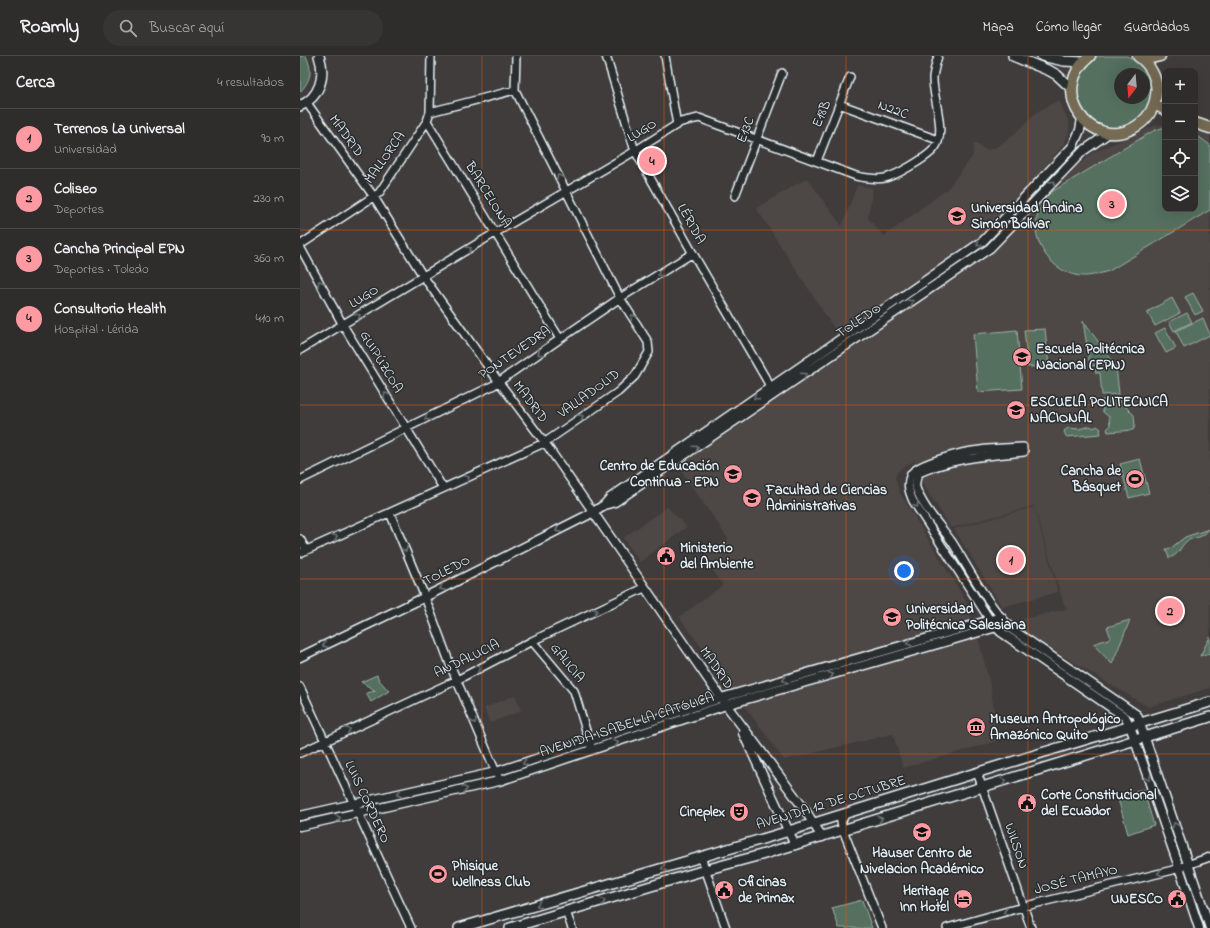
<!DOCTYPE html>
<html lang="es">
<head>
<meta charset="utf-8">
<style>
	:root { --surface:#2f2d2c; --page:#373534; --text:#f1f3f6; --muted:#a7a8a9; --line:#4a4948; --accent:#ff9aa2 }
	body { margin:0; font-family:"Indie Flower",sans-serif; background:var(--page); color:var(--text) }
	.controls { position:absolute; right:12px; top:12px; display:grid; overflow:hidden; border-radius:8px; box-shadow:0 4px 16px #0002 }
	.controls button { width:36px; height:36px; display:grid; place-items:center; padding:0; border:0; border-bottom:1px solid var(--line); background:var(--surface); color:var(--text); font:20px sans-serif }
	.compass { position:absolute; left:814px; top:12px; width:36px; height:36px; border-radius:50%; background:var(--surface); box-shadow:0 4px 16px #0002; rotate:196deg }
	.you { position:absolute; left:604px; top:515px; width:14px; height:14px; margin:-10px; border:3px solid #fff; border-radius:50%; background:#1a73e8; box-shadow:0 0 0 6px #1a73e833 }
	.badge { display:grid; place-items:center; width:26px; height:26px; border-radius:50%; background:var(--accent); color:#111; font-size:13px; font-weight:700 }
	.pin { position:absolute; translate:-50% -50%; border:2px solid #fff; box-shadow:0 1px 4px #0006 }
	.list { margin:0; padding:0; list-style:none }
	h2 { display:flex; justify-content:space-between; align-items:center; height:52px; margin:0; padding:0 16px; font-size:17px }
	h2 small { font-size:13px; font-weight:400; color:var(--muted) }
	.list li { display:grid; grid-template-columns:26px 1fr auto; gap:12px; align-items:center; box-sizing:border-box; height:60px; padding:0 16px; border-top:1px solid var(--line) }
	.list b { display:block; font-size:15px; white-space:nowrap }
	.list p { margin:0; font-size:13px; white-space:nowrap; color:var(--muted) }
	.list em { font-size:13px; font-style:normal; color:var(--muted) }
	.icon { flex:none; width:22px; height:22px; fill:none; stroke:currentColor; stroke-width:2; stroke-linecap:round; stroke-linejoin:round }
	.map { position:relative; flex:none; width:910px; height:872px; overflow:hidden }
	header { display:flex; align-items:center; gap:24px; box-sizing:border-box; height:56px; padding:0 20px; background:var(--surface); border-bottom:1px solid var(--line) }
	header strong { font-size:19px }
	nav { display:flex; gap:22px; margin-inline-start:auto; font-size:14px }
	.search { width:280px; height:36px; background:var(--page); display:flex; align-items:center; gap:10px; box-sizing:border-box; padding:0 14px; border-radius:22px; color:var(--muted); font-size:15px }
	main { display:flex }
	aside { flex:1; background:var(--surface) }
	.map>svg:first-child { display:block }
</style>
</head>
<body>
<header>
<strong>Roamly</strong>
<div class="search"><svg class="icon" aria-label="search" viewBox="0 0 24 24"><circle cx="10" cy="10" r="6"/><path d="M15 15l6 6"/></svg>Buscar aquí</div>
<nav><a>Mapa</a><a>Cómo llegar</a><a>Guardados</a></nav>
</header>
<main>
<aside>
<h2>Cerca<small>4 resultados</small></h2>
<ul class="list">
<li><span class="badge">1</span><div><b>Terrenos La Universal</b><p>Universidad</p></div><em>90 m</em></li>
<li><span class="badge">2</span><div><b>Coliseo</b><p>Deportes</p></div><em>230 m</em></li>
<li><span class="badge">3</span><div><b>Cancha Principal EPN</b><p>Deportes · Toledo</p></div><em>360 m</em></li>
<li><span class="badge">4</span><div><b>Consultorio Health</b><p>Hospital · Lérida</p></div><em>410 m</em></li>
</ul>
</aside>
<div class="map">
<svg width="910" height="872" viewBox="0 0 910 872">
	<rect width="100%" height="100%" fill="#3f3c3b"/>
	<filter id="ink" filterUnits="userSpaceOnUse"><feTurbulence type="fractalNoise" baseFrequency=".025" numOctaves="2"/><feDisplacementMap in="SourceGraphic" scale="8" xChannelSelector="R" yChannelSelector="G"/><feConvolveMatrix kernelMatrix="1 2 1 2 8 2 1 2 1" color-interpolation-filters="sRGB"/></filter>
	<g filter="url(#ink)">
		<path fill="#4e4644" d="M 759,44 L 769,66 L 769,76 L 764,88 L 696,168 L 683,182 L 539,280 L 456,152 L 507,122 L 542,170 L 557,129 L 573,132 L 568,162 L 584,180 L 647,133 L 672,101 L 674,87 L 687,94 L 696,91 L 710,82 L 738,55 Z
			M 865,68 L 865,153 L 895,153 L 895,73 L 910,79 L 910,632 L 848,651 L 728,579 L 718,564 L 767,553 L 763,546 L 734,450 L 651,472 L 622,427 L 615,405 L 601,412 L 595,421 L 600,437 L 666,545 L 679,585 L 691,632 L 698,685 L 603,712 L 593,678 L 484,704 L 379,561 L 423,529 L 416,520 L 406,496 L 428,483 L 375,406 L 690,197 L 757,127 L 792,97 L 856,69 Z
			M 367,451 L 387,471 L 340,506 L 323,482 Z
			M 734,451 L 758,536 L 702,551 L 654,473 Z
			M 215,639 L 221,655 L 190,667 L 184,652 Z"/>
		<path fill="#55705e" stroke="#9eb0ab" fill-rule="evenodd" d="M 0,0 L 6,0 C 13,15 11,24 0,36 Z
			M 799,0 L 827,0 L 835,4 L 844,12 L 849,23 L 852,35 L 850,46 L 844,58 L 834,67 L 822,72 L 808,73 L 796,69 L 778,50 L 777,24 L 790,4 ZM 820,18 L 844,18 L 844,42 L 820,42 Z
			M 865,71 L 865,153 L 895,153 L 895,78 L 910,89 L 910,154 L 809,215 C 798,218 787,222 775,219 C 753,214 736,192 736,170 C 736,158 742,148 748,138 L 853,75 Z
			M 893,237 L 903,255 L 895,259 L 885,241 Z
			M 872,242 L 880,257 L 855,270 L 847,256 Z
			M 887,257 L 892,266 L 874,275 L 869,266 Z
			M 903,262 L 910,279 L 884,292 L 876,275 Z
			M 783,265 L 814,307 L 790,310 Z
			M 865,272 L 876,292 L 866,297 L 855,277 Z
			M 745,273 L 749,310 L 728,311 L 724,274 Z
			M 717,274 L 722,333 L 678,336 L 673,278 Z
			M 816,310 L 819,338 L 802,339 L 800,317 L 796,317 L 795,313 Z
			M 819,342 L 820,345 L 834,359 L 835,370 L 833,374 L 808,376 L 807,373 L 810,370 L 809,361 L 803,356 L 802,344 Z
			M 790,370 L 794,372 L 797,370 L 801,373 L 800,375 L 801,378 L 766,381 L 764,375 L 768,372 L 779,373 Z
			M 840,403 L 849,437 L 829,442 L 820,408 Z
			M 909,473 C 901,484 896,480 887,485 C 879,491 881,498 869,502 L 866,493 L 871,492 L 885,481 Z
			M 830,564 L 812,608 L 793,588 L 811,582 L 807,571 Z
			M 910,581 L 910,597 L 900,600 Z
			M 77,619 L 79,624 L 89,635 L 71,646 L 66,637 L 76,635 L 61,626 Z
			M 843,733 L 854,769 L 828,778 L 818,743 Z
			M 562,844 L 572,872 L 539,872 L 532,852 Z"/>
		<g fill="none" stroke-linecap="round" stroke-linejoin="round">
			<defs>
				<path id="minor" d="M 306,0 L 335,95 L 391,194 L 473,335
					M 365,0 L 377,69
					M 7,47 L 74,141 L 123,220 L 199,326 L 248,391 L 293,456
					M 539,48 L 638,84
					M 130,56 L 215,34
					M 127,65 L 260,283
					M 517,105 L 550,21
					M 435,140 L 482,17
					M 0,189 L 79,137 L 127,65 L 130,56 L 131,0
					M 0,191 L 43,269 L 143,432
					M 0,294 L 200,174 L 330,98 L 381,66 L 399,62 L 556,120 C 581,125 587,124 609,111 C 616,107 629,99 634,93 C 648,77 632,41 633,21 C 634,14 636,7 638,0
					M 0,424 L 194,329 L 260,283 L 320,242 L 393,197
					M 90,457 L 125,541 L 151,611 L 198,721
					M 0,483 L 6,494
					M 0,497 L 244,387 L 318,336 L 335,320 L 349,296 L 348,286 L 320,242 L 215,34 L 216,0
					M 701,561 C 681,538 668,511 652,486 C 640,469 623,452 616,432 C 615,426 616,422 619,417 C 652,402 688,400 724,396
					M 690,564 L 613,445 C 609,436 606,428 611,418 C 617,407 666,395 680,394 C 694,392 709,392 723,391
					M 232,585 L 274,635 L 291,691
					M 0,631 L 111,872
					M 0,697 L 157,624 L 232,585 L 344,532
					M 677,716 L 731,872
					M 546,757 L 541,766 L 543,774 L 582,872
					M 401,801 L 426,872
					M 266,856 L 272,872
					M 647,872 L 730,849 L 873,814 L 910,801"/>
				<path id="tertiary" d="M 304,449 L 310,442 L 683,185 L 773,90 L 780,74 L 782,63
					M 293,456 L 421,642 L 505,754 L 522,781
					M 693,568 L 701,576 L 825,661 L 830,670 L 879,811 L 899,872
					M 0,601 L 121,543 L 290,458 L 304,449 L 315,446 L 690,192 L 783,95 L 809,77
					M 443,677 L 495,789
					M 0,760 L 196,716 L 421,642 L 701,561 L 710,572 L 837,659 L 910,872
					M 0,770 L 199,725 L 426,649 L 707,568"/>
				<path id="secondary" d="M 713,0 L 750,15 L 757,19 L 772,33
					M 742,0 L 764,5 L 783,6
					M 0,50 C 20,41 26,20 19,0
					M 159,872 L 476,779 L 695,711 L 910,646
					M 210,872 L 405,814 L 461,799 L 910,661"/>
				<path id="primary" d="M 790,0 C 746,36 792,97 835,71 C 847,64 854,54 856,39 C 859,24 850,8 838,0
					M 843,4 L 860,0
					M 855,48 L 865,54
					M 895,67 L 910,72"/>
			</defs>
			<use href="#minor" stroke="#e8f1f8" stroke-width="10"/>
			<use href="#tertiary" stroke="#e8f1f8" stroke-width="11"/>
			<use href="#secondary" stroke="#e8f1f8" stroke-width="12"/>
			<use href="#primary" stroke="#e8f1f8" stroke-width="13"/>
			<use href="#minor" stroke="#2a2d2e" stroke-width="7"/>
			<use href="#tertiary" stroke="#2a2d2e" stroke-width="8"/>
			<use href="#secondary" stroke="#2a2d2e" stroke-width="9"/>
			<use href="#primary" stroke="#746b52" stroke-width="10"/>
		</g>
		<defs><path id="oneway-chevron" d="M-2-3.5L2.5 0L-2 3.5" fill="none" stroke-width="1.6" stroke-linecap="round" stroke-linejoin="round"/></defs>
		<g stroke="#6c7275">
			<use href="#oneway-chevron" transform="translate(259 121) rotate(-116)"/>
			<use href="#oneway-chevron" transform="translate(753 127) rotate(-46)"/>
			<use href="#oneway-chevron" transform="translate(679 188) rotate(144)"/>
			<use href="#oneway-chevron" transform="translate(169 193) rotate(-31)"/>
			<use href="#oneway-chevron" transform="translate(360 218) rotate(148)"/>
			<use href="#oneway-chevron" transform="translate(20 227) rotate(-119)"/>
			<use href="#oneway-chevron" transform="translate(611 246) rotate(-34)"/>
			<use href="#oneway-chevron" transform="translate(58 260) rotate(-32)"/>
			<use href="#oneway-chevron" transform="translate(333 261) rotate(-123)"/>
			<use href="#oneway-chevron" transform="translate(240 297) rotate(144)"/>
			<use href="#oneway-chevron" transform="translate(504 319) rotate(-34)"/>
			<use href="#oneway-chevron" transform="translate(86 339) rotate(-121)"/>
			<use href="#oneway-chevron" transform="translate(456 341) rotate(145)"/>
			<use href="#oneway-chevron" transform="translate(281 361) rotate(-35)"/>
			<use href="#oneway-chevron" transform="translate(127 362) rotate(154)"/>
			<use href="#oneway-chevron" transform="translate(396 392) rotate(-34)"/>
			<use href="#oneway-chevron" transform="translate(167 422) rotate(-24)"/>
			<use href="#oneway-chevron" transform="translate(616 449) rotate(58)"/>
			<use href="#oneway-chevron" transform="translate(258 474) rotate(153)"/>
			<use href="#oneway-chevron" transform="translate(35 481) rotate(-24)"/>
			<use href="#oneway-chevron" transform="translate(105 493) rotate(67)"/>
			<use href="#oneway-chevron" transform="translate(142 532) rotate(153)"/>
			<use href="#oneway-chevron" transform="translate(295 555) rotate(-25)"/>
			<use href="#oneway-chevron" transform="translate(609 587) rotate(164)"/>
			<use href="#oneway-chevron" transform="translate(25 589) rotate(154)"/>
			<use href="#oneway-chevron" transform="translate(178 612) rotate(-27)"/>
			<use href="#oneway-chevron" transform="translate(531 619) rotate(-16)"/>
			<use href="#oneway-chevron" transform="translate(485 624) rotate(164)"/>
			<use href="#oneway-chevron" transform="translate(174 665) rotate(67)"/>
			<use href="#oneway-chevron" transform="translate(48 674) rotate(-25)"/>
			<use href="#oneway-chevron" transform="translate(316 687) rotate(-18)"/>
			<use href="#oneway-chevron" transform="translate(225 707) rotate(162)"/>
			<use href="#oneway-chevron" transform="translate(848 722) rotate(70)"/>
			<use href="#oneway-chevron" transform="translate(704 725) rotate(-17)"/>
			<use href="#oneway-chevron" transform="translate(165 733) rotate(-13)"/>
			<use href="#oneway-chevron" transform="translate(99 738) rotate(167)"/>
			<use href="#oneway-chevron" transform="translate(38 762) rotate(-12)"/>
			<use href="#oneway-chevron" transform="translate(580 763) rotate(-17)"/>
			<use href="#oneway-chevron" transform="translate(875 769) rotate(-109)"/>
			<use href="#oneway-chevron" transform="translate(364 812) rotate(163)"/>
			<use href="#oneway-chevron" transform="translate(860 817) rotate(166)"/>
			<use href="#oneway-chevron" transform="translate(303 845) rotate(-17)"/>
			<use href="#oneway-chevron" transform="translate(239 849) rotate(164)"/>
			<use href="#oneway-chevron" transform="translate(706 856) rotate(163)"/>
		</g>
	</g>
	<path fill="none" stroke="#e8590c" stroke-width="1" stroke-opacity="0.55" d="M 182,0 L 182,872M 364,0 L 364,872M 546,0 L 546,872M 728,0 L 728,872M 0,174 L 910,174M 0,349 L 910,349M 0,523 L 910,523M 0,698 L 910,698"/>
	<defs>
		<symbol id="university-disc" viewBox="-11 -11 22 22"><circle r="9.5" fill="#ff9aa2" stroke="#2a2d2e"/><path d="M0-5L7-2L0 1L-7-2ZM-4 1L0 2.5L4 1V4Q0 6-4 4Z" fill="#111"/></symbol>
		<symbol id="stadium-disc" viewBox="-11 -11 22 22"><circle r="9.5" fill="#ff9aa2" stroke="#2a2d2e"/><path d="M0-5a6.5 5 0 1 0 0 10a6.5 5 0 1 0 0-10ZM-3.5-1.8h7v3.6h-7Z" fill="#111"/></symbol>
		<symbol id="civic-disc" viewBox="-11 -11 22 22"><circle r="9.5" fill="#ff9aa2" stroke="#2a2d2e"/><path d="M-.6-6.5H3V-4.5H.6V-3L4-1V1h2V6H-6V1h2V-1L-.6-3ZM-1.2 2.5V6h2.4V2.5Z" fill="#111"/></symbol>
		<symbol id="museum-disc" viewBox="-11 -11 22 22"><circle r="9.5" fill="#ff9aa2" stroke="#2a2d2e"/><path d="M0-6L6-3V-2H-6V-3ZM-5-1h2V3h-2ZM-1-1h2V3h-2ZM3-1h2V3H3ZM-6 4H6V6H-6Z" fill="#111"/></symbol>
		<symbol id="theatre-disc" viewBox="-11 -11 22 22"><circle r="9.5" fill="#ff9aa2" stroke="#2a2d2e"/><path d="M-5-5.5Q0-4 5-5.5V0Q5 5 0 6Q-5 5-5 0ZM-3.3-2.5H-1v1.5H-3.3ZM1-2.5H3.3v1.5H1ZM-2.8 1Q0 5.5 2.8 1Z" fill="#111"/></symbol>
		<symbol id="school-disc" viewBox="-11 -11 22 22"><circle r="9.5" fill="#ff9aa2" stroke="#2a2d2e"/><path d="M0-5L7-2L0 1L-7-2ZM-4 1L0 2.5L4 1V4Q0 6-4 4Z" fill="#111"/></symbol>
		<symbol id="hotel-disc" viewBox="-11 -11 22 22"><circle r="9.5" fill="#ff9aa2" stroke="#2a2d2e"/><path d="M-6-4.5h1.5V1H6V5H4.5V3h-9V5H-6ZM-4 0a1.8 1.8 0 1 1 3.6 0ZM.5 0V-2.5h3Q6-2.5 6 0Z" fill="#111"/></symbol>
	</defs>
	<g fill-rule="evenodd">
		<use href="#university-disc" x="646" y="149" width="22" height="22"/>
		<use href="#university-disc" x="711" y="290" width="22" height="22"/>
		<use href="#university-disc" x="705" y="343" width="22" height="22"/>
		<use href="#university-disc" x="422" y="407" width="22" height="22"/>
		<use href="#stadium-disc" x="824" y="412" width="22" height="22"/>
		<use href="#university-disc" x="441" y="431" width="22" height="22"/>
		<use href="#civic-disc" x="355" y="489" width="22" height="22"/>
		<use href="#university-disc" x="581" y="550" width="22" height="22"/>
		<use href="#museum-disc" x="665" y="660" width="22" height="22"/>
		<use href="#civic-disc" x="716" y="736" width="22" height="22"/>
		<use href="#theatre-disc" x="428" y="745" width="22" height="22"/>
		<use href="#school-disc" x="611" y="765" width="22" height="22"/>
		<use href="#stadium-disc" x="127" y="807" width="22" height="22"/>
		<use href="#civic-disc" x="413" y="823" width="22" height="22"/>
		<use href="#hotel-disc" x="652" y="832" width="22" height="22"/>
		<use href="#civic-disc" x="866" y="832" width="22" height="22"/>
	</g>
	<g text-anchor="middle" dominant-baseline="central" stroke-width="3" stroke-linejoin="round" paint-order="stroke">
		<g font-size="14" fill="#e8f1f8" stroke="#2a2d2e">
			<text transform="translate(593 54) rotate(20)">N22C</text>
			<text transform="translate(522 58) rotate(-68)">E18B</text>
			<text transform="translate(446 74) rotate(-69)">E13C</text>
			<text transform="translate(342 75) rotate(-32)">LUGO</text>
			<text transform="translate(46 80) rotate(54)">MADRID</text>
			<text transform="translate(85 102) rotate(-55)">MALLORCA</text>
			<text transform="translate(188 139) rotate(58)">BARCELONA</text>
			<text transform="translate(391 168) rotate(61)">LÉRIDA</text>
			<text transform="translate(64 241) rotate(-32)">LUGO</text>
			<text transform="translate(559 265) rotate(-34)">TOLEDO</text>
			<text transform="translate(215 297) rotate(-34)">PONTEVEDRA</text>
			<text transform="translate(81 306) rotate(59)">GUIPÚZCOA</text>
			<text transform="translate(289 338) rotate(-36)">VALLADOLID</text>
			<text transform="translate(230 346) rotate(53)">MADRID</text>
			<text transform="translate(147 515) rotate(-27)">TOLEDO</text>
			<text transform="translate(167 603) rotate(-26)">ANDALUCIA</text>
			<text transform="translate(267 607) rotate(51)">GALICIA</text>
			<text transform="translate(416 612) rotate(55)">MADRID</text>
			<text transform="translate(327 669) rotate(-18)">AVENIDA ISABEL LA CATÓLICA</text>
			<text transform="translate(67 746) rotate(65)">LUIS CORDERO</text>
			<text transform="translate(531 747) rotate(-17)">AVENIDA 12 DE OCTUBRE</text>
			<text transform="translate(716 790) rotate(71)">WILSON</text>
			<text transform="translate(776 824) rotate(-14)">JOSÉ TAMAYO</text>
		</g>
		<g font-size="14" font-weight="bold" fill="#e8f1f8" stroke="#2a2d2e" text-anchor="start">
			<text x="671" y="152">Universidad Andina<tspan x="671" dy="16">Simón Bolívar</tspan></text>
			<text x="736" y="293">Escuela Politécnica<tspan x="736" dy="16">Nacional (EPN)</tspan></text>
			<text x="730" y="346">ESCUELA POLITECNICA<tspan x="730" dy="16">NACIONAL</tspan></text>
			<text x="419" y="410" text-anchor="end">Centro de Educación<tspan x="419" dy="16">Continua - EPN</tspan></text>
			<text x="821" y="415" text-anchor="end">Cancha de<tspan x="821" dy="16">Básquet</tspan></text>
			<text x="466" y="434">Facultad de Ciencias<tspan x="466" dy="16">Administrativas</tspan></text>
			<text x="380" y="492">Ministerio<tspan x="380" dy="16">del Ambiente</tspan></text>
			<text x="606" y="553">Universidad<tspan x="606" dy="16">Politécnica Salesiana</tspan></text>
			<text x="690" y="663">Museum Antropológico<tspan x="690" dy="16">Amazónico Quito</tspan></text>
			<text x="741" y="739">Corte Constitucional<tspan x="741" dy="16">del Ecuador</tspan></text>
			<text x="425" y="756" text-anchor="end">Cineplex</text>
			<text x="622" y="797" text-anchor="middle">Hauser Centro de<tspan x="622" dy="16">Nivelacion Académico</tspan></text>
			<text x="152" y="810">Phisique<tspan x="152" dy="16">Wellness Club</tspan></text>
			<text x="438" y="826">Oficinas<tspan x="438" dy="16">de Primax</tspan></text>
			<text x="649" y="835" text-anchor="end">Heritage<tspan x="649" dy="16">Inn Hotel</tspan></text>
			<text x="863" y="843" text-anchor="end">UNESCO</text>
		</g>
	</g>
</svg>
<div class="controls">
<button>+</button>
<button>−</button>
<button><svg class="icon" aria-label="locate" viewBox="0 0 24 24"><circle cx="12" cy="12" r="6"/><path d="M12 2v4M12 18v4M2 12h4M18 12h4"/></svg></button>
<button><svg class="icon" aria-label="layers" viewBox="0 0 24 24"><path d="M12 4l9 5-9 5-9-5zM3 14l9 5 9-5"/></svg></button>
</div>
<svg class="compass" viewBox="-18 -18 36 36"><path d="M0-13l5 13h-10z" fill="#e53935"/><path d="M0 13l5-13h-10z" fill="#a7a8a9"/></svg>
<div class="you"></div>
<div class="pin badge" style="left:711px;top:504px">1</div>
<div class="pin badge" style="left:870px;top:555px">2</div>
<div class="pin badge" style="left:812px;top:148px">3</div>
<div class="pin badge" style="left:352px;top:105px">4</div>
</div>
</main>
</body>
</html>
